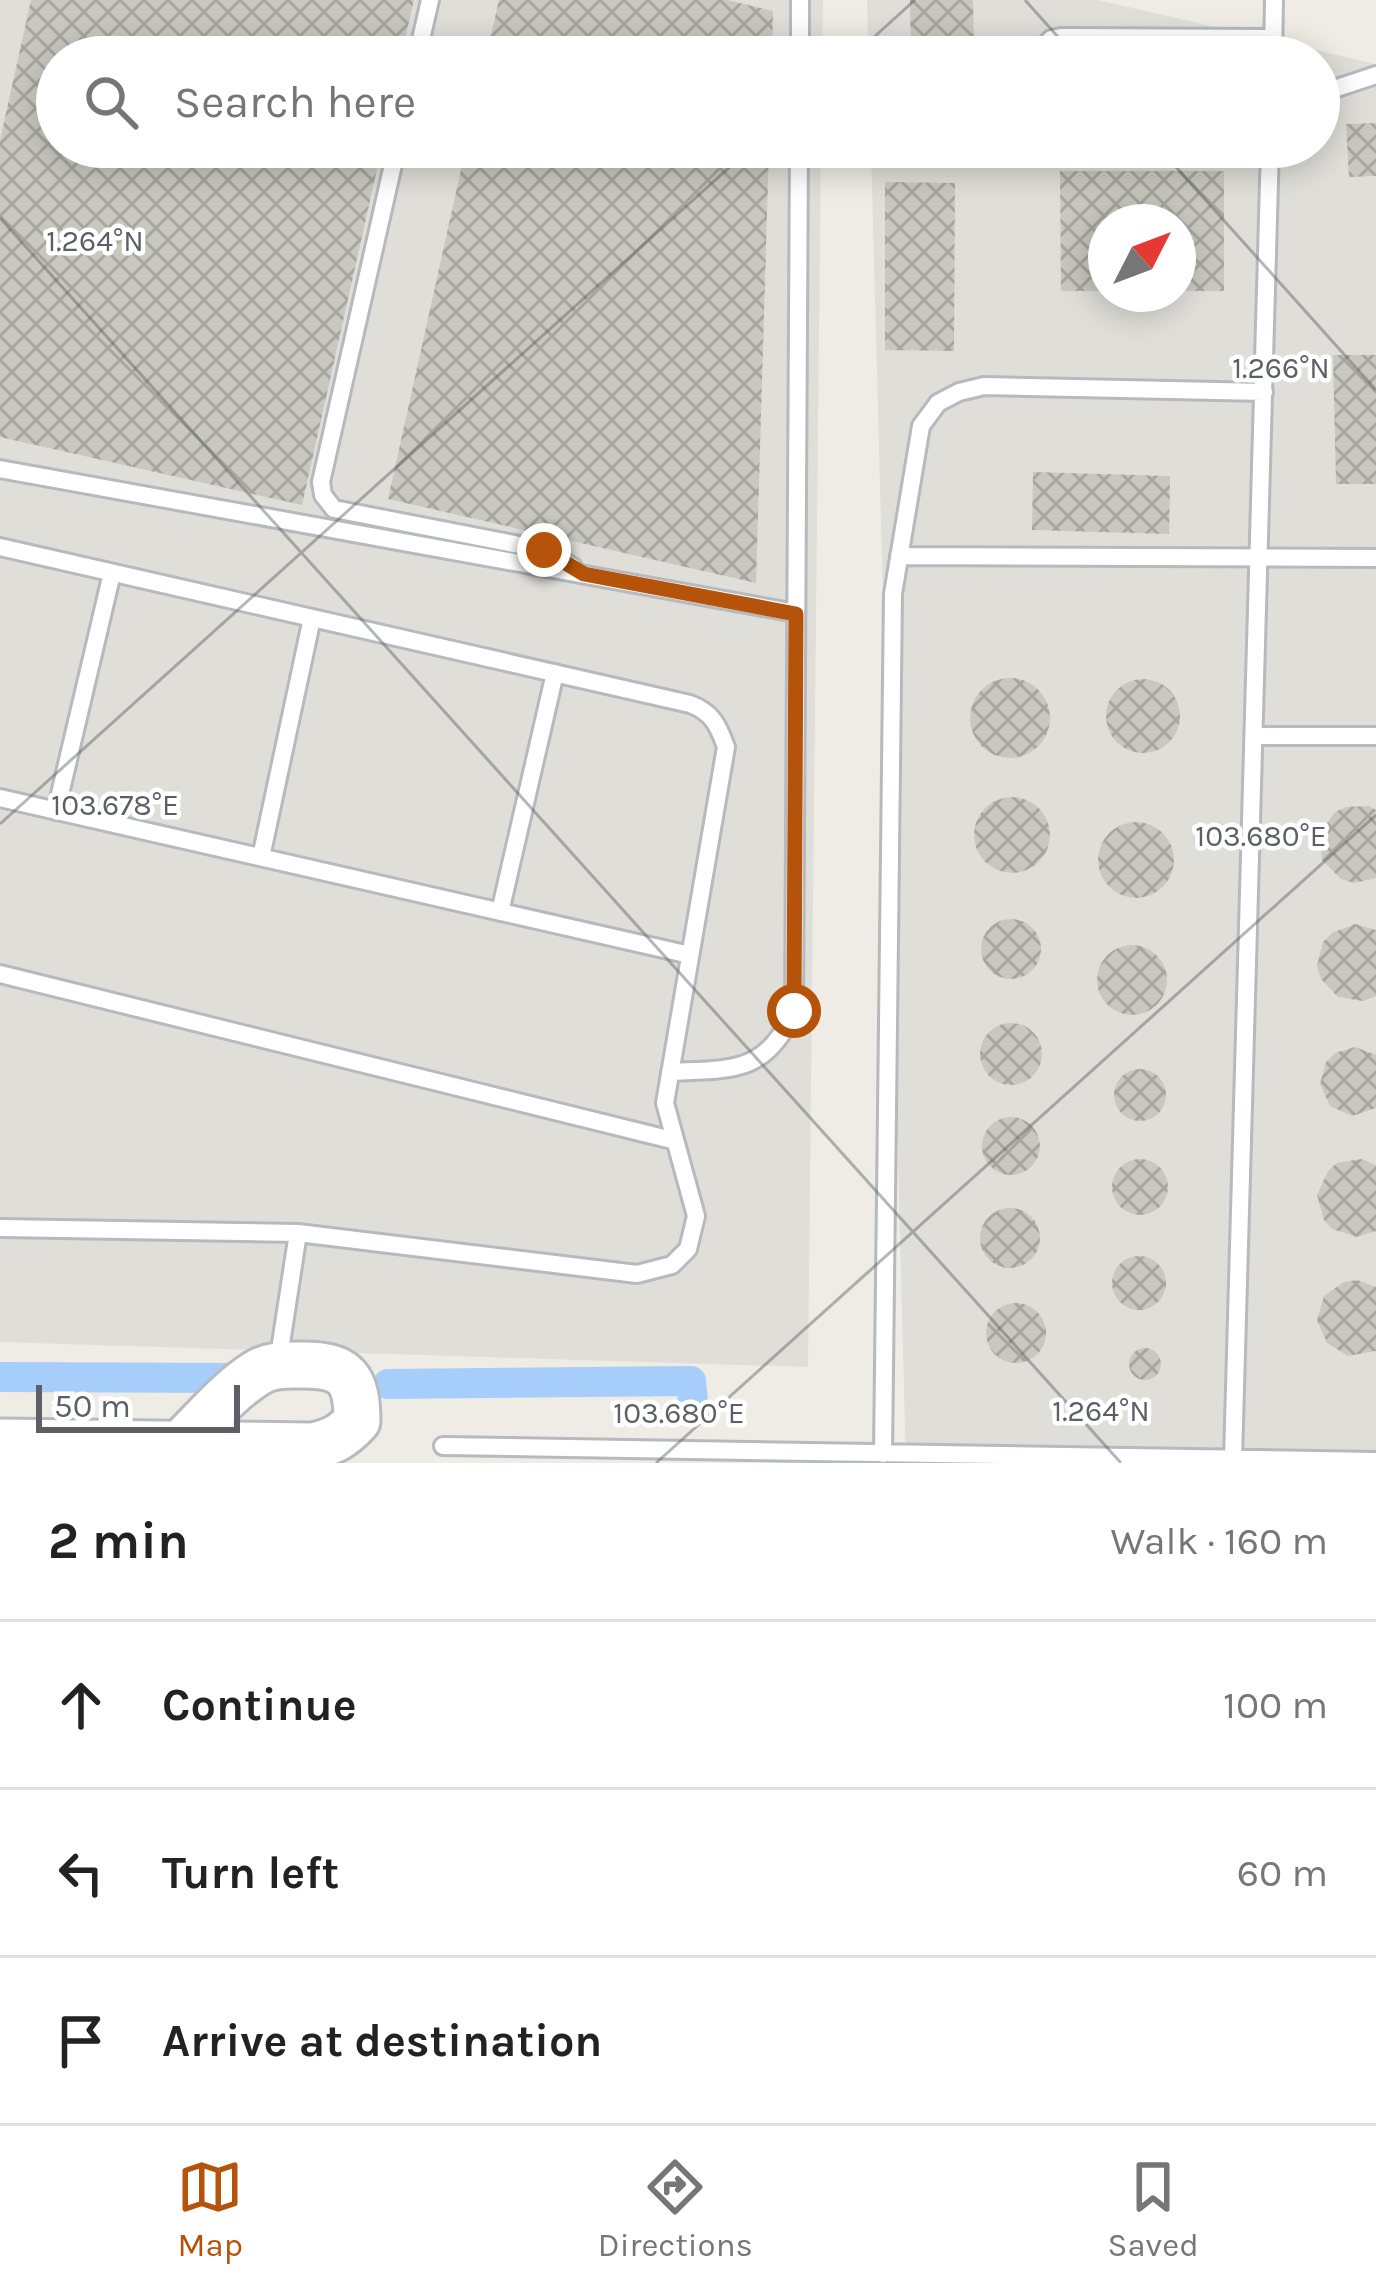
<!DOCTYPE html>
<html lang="en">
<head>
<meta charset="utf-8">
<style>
	:root { --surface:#fff; --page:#f6f6f6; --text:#222; --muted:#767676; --line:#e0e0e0; --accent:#b45309 }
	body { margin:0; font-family:Karla,sans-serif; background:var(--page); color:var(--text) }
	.compass { position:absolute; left:1088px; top:204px; width:108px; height:108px; border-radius:50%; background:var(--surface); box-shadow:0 6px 30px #0003; rotate:48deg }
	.scale { position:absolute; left:36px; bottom:30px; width:204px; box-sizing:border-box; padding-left:12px; border:6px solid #5c5f64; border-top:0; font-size:33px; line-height:42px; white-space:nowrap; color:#5c5f64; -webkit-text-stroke:9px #fff; paint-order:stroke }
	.stop { position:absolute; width:36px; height:36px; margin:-27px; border:9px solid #b45309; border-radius:50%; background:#fff }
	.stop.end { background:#b45309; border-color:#fff; box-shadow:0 3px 12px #0008 }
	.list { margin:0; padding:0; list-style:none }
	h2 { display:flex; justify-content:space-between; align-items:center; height:156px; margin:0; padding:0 48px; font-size:51px }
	h2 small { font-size:39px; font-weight:400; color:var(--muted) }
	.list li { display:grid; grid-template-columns:78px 1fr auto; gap:36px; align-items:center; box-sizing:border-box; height:168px; padding:0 48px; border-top:3px solid var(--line) }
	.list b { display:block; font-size:45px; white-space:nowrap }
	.list em { font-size:39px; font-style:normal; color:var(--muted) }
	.icon { flex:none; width:66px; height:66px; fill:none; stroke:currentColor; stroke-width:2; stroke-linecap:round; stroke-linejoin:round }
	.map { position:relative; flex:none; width:1376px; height:1463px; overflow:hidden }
	.search { position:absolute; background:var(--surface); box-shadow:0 6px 30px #0003; left:36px; right:36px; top:36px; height:132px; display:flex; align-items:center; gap:30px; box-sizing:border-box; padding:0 42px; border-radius:66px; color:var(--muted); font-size:45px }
	.sheet { height:660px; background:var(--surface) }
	nav { display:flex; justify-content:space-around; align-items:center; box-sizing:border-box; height:168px; border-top:3px solid var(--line); background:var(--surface); font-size:33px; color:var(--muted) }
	nav a { display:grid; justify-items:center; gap:6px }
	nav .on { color:var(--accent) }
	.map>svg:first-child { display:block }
</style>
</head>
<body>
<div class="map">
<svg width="1376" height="1463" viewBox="0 0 1376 1463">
	<defs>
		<pattern id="building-cross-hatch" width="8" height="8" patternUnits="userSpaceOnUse" patternTransform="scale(3)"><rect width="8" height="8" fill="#c9c8c0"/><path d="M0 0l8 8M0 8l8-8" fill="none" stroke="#a6a6a0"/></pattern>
	</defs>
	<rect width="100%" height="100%" fill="#eeece4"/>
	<path fill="#dfded8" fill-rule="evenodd" d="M 0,0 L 823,0 L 822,57 L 57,57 L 57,147 L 821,147 L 808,1367 L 0,1342 Z
		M 867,0 L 1098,0 L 1376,64 L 1376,1463 L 906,1463 L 871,147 L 1319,147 L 1319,57 L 868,57 ZM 1106,222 L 1178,222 L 1178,294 L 1106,294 Z"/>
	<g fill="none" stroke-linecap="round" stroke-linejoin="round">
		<path stroke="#a7cefa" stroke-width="30" d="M 0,1377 L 230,1378
			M 388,1384 L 691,1381 L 694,1411"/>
	</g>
	<path fill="url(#building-cross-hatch)" d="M 31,0 L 414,0 L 401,57 L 57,57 L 57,147 L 382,147 L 302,505 L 0,437 L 0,140 Z
		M 499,0 L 727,0 L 773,11 L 772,57 L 486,57 Z
		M 910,0 L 973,0 L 974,53 L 911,54 Z
		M 1376,123 L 1376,176 L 1349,177 L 1346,124 Z
		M 466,147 L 769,147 L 756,583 L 388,499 Z
		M 1060,171 L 1224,171 L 1224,291 L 1178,291 L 1178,222 L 1106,222 L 1106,291 L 1061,291 Z
		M 885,182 L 955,183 L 954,351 L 885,350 Z
		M 1333,355 L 1376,355 L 1376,484 L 1336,484 Z
		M 1033,472 L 1170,476 L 1169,534 L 1032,530 Z
		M970 718a40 40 0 1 1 80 0a40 40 0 1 1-80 0Z
		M1106 716a37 37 0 1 1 74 0a37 37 0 1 1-74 0Z
		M974 835a38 38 0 1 1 76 0a38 38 0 1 1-76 0Z
		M 1369,806 L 1376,810 L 1376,878 L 1354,883 L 1341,879 L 1322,860 L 1320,833 L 1335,812 L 1346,807 Z
		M1098 860a38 38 0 1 1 76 0a38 38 0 1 1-76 0Z
		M981 949a30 30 0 1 1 60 0a30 30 0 1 1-60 0Z
		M 1355,924 L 1376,930 L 1376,996 L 1363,1001 L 1338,997 L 1321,979 L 1317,966 L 1323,942 L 1332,933 Z
		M1097 980a35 35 0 1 1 70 0a35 35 0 1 1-70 0Z
		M980 1054a31 31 0 1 1 62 0a31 31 0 1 1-62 0Z
		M 1355,1047 L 1376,1055 L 1376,1108 L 1352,1116 L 1330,1106 L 1320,1084 L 1326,1062 L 1335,1053 Z
		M1114 1095a26 26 0 1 1 52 0a26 26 0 1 1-52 0Z
		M982 1146a29 29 0 1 1 58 0a29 29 0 1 1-58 0Z
		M1112 1187a28 28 0 1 1 56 0a28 28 0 1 1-56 0Z
		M 1361,1159 L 1376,1165 L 1376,1231 L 1357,1237 L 1332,1229 L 1324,1220 L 1317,1195 L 1328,1171 L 1337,1163 Z
		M980 1238a30 30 0 1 1 60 0a30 30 0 1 1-60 0Z
		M1112 1283a27 27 0 1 1 54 0a27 27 0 1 1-54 0Z
		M 1357,1280 L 1376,1287 L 1376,1351 L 1348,1356 L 1327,1343 L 1317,1320 L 1324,1296 L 1344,1282 Z
		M986 1333a30 30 0 1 1 60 0a30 30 0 1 1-60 0Z
		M1129 1364a16 16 0 1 1 32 0a16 16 0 1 1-32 0Z"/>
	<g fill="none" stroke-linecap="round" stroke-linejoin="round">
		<defs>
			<path id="lane" d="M 417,57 L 430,0
				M 800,57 L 800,0
				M 1036,57 L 1051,39 L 1061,37 L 1273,38
				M 1273,57 L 1274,0
				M 1319,94 L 1376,75
				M 397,147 L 321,482 L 323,495 L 334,509 L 545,550 L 573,567
				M 0,469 L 796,613
				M 0,547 L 690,704 C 712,712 718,725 726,747 L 665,1103 L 696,1216 L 688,1249 L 672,1265 L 637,1274 L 298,1233 L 0,1228
				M 899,556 L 1376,558
				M 1254,736 L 1376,736
				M 0,798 L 690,955
				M 56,811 L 112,573
				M 261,857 L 312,618
				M 500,912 L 555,673
				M 0,974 L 672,1140
				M 670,1072 C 732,1069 766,1074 794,1011 L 799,147
				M 278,1363 L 298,1233
				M 443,1446 L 1376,1461
				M 883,1454 L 893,594 L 921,426 L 938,403 L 959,392 L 984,386 L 1264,392
				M 1233,1459 L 1270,147"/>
			<path id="secondary" d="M 0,1442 L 313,1446 C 333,1442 343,1436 357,1421 C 357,1378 346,1365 303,1365 C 286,1365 271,1364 257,1373 C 228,1391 204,1421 180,1444"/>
		</defs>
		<use href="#lane" stroke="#b6b9bd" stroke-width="22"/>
		<use href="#secondary" stroke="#b7babf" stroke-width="51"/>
		<use href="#lane" stroke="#fff" stroke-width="16"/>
		<use href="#secondary" stroke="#fff" stroke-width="45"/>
	</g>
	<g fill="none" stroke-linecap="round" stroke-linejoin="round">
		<path stroke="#b45309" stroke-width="15" d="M 544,550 L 584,574 L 796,614 L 794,1011"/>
	</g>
	<path fill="none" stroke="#5c5f64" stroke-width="3" stroke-opacity="0.45" d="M 1025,0 L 1076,57M 852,57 L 915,0M 1158,147 L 1376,390M 0,218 L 1121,1463M 0,824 L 752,147M 656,1463 L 1376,815"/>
	<g font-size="30" text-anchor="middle" fill="#5c5f64" stroke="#fff" stroke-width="9" stroke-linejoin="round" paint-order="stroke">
		<text x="95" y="251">1.264°N</text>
		<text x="1281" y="378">1.266°N</text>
		<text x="115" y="815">103.678°E</text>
		<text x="1261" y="846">103.680°E</text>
		<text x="1101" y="1421">1.264°N</text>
		<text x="679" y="1423">103.680°E</text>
	</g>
</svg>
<svg class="compass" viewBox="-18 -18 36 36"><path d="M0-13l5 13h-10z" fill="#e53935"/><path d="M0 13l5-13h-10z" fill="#767676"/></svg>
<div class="scale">50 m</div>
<div class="stop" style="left:794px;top:1011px"></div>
<div class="stop end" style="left:544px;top:550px"></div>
<div class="search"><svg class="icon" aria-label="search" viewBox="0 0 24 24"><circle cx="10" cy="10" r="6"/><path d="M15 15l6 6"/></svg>Search here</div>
</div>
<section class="sheet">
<h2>2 min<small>Walk · 160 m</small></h2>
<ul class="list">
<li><svg class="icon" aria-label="ahead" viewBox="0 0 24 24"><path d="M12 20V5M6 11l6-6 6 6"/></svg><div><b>Continue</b></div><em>100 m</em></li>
<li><svg class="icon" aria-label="left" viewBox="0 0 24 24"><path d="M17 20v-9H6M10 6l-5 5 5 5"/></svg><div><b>Turn left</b></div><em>60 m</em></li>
<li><svg class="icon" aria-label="arrive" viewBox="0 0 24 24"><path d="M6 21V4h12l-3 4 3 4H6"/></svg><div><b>Arrive at destination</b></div></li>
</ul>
</section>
<nav>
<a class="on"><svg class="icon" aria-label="map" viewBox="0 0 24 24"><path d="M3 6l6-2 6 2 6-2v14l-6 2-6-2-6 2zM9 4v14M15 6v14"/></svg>Map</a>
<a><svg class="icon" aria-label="directions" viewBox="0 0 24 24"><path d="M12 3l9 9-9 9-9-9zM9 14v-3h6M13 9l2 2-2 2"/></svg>Directions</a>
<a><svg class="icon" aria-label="saved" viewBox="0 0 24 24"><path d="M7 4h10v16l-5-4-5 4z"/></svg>Saved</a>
</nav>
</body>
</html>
